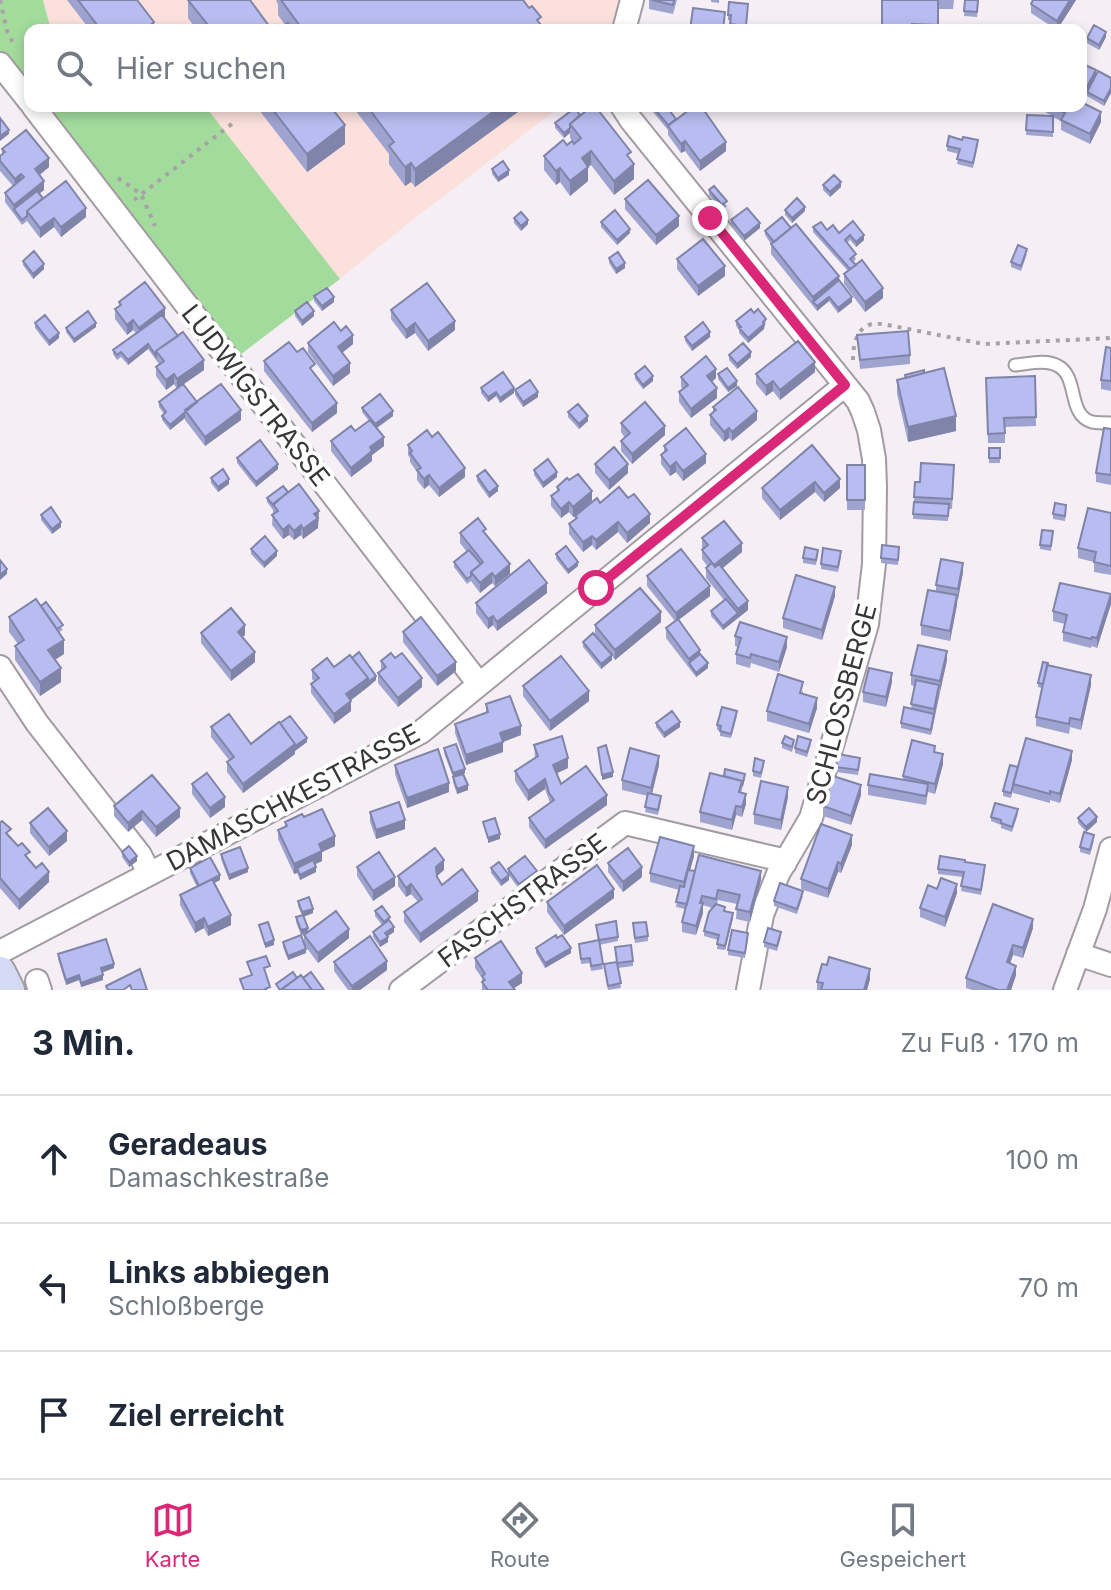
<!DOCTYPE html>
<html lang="de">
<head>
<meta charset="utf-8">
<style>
	:root { --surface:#fff; --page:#f6f6f7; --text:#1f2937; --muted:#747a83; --line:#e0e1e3; --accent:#db2777 }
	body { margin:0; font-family:Inter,sans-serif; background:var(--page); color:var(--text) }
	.stop { position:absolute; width:24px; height:24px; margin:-18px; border:6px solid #db2777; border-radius:50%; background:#fff }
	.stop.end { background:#db2777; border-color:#fff; box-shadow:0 2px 8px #0008 }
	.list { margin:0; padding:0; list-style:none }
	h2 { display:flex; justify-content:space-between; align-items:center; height:104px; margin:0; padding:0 32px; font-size:34px }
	h2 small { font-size:26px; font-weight:400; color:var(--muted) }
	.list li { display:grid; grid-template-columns:52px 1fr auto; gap:24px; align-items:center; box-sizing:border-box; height:128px; padding:0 32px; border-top:2px solid var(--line) }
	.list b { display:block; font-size:30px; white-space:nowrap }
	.list p { margin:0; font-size:26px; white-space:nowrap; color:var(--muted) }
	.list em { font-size:26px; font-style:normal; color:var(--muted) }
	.icon { flex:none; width:44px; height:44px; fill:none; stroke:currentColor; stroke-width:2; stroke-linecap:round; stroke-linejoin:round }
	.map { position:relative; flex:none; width:1111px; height:990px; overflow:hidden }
	.search { position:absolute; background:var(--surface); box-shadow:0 4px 12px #0003; left:24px; right:24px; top:24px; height:88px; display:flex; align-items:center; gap:20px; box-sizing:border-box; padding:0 28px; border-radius:16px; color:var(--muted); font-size:30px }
	.sheet { height:488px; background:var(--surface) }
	nav { display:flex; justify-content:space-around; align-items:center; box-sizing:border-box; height:112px; border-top:2px solid var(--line); background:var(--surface); font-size:22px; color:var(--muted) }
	nav a { display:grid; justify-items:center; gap:4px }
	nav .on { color:var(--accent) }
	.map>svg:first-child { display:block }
</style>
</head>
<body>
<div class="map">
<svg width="1111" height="990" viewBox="0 0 1111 990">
	<rect width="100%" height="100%" fill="#f5eff5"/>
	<path fill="#fbe0dc" d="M 43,0 L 623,0 L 614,30 L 51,30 Z
		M 205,106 L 561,106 L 406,225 L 340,279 Z"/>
	<path fill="#a3db9c" d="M 0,0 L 43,0 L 51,30 L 30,30 L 30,91 L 0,52 Z
		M 42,106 L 112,106 L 127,108 L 141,106 L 205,106 L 340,279 L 236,358 Z"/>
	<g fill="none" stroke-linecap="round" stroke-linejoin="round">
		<defs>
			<path id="service" d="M 1015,365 C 1028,364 1046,359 1058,366 C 1079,377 1067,415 1092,422 C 1098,423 1105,423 1111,423"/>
			<path id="minor" d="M 624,30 L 632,0
				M 0,64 L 30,102
				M 33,106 L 479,684
				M 622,106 L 631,120 L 858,401 L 863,412 L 869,430 L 874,459 L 875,487 L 874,564 L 867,624 L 811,818 L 778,874 L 762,915 L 748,990
				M 0,667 L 37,723 L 140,855 L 149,873
				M 0,952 L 421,732 L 845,385
				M 1078,954 L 1111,965
				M 37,981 L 40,990
				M 401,990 L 625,823 L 778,859 L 785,863
				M 1065,990 L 1095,909 L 1111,849"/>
			<path id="secondary" d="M 0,972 L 9,990"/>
		</defs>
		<use href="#service" stroke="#a29ca2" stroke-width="15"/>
		<use href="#minor" stroke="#a29ca2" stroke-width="26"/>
		<use href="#secondary" stroke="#a29ca2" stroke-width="34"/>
		<path stroke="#a7a2a7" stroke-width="4" stroke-dasharray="4 6" stroke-linecap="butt" d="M 0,0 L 7,31 L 15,47
			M 118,178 L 141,194 L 155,226
			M 134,200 L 233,123
			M 853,360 C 853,348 855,330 869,325 C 873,323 878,324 883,324 L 984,344 L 1111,338"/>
		<use href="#service" stroke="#fff" stroke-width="11"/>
		<use href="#minor" stroke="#fff" stroke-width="22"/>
		<use href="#secondary" stroke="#d4daf3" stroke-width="30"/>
	</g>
	<path fill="#9ea3cf" d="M 67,0 L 137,0 L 154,30 L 90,30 Z
		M 188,0 L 272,30 L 197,30 L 188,18 Z
		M 276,0 L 523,0 L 545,30 L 278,30 L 285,25 L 278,15 L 278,5 Z
		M 649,0 L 677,0 L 673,14 L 649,9 Z
		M 711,0 L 719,0 L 719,3 L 711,2 Z
		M 882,0 L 954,0 L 953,9 L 938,9 L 938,30 L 882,30 Z
		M 965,0 L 979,0 L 977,17 L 964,16 Z
		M 1076,0 L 1057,30 L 1031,13 L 1031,4 Z
		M 748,9 L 746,30 L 730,29 L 730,20 L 728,20 L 728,15 Z
		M 1106,37 L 1099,50 L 1087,43 L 1087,38 Z
		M 1081,63 L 1096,77 L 1111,78 L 1111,93 L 1104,106 L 1087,96 L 1083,103 L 1101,122 L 1090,144 L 1061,130 L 1061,121 L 1053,117 L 1053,137 L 1026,135 L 1027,115 L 1053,116 L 1033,106 L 1081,106 Z
		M 256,106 L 330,106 L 345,144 L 307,172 Z
		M 352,106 L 526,106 L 415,187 L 411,182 L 405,186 L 389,164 L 389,154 Z
		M 648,106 L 666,106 L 676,119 L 726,151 L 700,171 L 685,151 L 681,153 L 668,135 L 668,130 Z
		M 580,115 L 631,160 L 634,179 L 614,195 L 591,165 L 588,167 L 588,181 L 570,196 L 560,182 L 556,185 L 544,170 L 544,156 L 574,143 L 570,138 L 570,133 L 564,138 L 555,128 L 555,123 Z
		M 978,145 L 973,168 L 957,164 L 959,154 L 947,151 L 947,146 Z
		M 2,149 L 49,167 L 40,175 L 44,190 L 39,194 L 43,198 L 86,217 L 61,237 L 54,227 L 40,238 L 27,221 L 22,225 L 5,202 L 5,193 L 13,186 L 0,171 L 0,156 L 2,154 Z
		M 492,169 L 509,175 L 498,182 L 492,174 Z
		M 823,185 L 841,187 L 830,197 L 823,190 Z
		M 709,190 L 727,206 L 722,210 L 709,195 Z
		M 625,199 L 679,226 L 656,245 L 625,209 Z
		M 785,210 L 805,211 L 792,223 L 785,215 Z
		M 514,218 L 528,224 L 521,231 L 514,223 Z
		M 731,220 L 760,228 L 744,241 L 731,225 Z
		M 601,222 L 630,233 L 617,245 L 601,227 Z
		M 813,227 L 864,240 L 856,247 L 850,240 L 847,243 L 856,259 L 853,262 L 883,298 L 865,312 L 844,284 L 844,274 L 848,271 L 813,232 Z
		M 791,228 L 839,280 L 852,302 L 838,313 L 829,301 L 817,311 L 771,254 L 771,244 L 765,235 L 765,231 Z
		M 1027,254 L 1021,271 L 1011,267 L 1011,262 Z
		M 609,258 L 625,268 L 616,274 L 609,263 Z
		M 677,259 L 725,276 L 698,296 L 677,269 Z
		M 23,261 L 44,269 L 33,279 L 23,265 Z
		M 314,296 L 334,302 L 322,311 L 314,301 Z
		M 119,302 L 165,318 L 204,370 L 183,384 L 197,402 L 241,420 L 205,446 L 185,420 L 185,418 L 170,430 L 162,420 L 162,416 L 164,414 L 159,407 L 159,402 L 177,389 L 174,384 L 166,390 L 156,376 L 156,367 L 159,364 L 148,349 L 128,365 L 121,357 L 117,360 L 113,354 L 113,350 L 136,333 L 133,330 L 127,335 L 115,319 L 115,309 L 119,307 Z
		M 391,310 L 455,330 L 428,351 L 415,333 L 406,339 L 391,319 Z
		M 295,311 L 314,316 L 302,326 L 295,316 Z
		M 736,321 L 766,324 L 764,326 L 764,329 L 748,343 L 739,333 L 739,329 L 736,326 Z
		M 35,323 L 59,338 L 49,346 L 35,328 Z
		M 96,327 L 74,343 L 66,332 L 66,328 Z
		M 857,335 L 910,355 L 910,364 L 860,369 Z
		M 685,337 L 710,337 L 692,351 L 685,341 Z
		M 308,343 L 353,344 L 342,353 L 350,373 L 333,386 L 308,352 Z
		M 1111,348 L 1111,391 L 1101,389 L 1101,380 Z
		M 729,355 L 751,357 L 737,369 L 729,360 Z
		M 264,361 L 315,374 L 337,413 L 312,432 L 264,371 Z
		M 815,372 L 780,400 L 773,391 L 766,396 L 756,384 L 756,374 Z
		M 635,374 L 653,381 L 643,389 L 635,379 Z
		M 718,374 L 737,386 L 728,392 L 718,379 Z
		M 1035,376 L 1036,426 L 1005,427 L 1005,443 L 988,443 L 986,378 Z
		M 681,377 L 716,378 L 712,382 L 717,398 L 691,418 L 679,402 L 679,392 L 683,389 L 681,387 Z
		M 897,380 L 956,431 L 908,442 L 897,394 Z
		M 481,388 L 514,393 L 500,403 L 496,396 L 488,402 L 481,393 Z
		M 515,390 L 538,397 L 523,407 L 515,395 Z
		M 713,407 L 757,420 L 732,441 L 729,438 L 724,442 L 710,425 L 710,415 L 713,412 Z
		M 362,408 L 393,416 L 377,428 L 384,446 L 372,455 L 372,461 L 351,477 L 331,451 L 331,441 L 355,431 L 369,421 L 362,412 Z
		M 568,412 L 588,421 L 579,429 L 568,417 Z
		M 621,423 L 665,435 L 632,464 L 621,451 L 621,441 L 625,438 L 621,432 Z
		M 1111,429 L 1111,485 L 1096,482 L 1096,473 Z
		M 408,445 L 465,477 L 439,497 L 429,485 L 424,489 L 417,480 L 417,472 L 410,462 L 410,458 L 408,455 Z
		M 812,445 L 840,488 L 824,502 L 815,492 L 780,520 L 762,498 L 762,488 Z
		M 664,446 L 706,463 L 683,481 L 676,472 L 670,476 L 661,464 L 661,455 L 664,453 Z
		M 989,448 L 1000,448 L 1000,463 L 989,463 Z
		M 237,458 L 278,469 L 256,487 L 237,463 Z
		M 595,464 L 628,473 L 609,490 L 595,473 Z
		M 847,465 L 865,465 L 865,510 L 847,510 Z
		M 534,470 L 557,477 L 543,488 L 534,475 Z
		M 954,475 L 952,509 L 949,509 L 948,521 L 913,519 L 915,482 L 920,482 Z
		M 477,476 L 498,491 L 489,498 L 477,481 Z
		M 211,478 L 229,484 L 218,492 L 211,483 Z
		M 569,480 L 592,501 L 573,517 L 569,512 L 561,518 L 551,506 L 551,496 L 557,491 L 557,487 Z
		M 288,492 L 319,520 L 318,522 L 318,528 L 303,539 L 301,535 L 294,540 L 289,535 L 283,539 L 272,525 L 273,510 L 267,502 L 267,498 Z
		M 600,503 L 650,523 L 627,543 L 618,532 L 596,550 L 592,545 L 583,552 L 569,534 L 569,524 L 575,519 L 575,516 Z
		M 1066,510 L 1065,521 L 1053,519 L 1053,514 Z
		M 1111,513 L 1111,575 L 1094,572 L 1094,562 L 1078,558 L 1078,548 Z
		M 41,515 L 61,527 L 52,534 L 41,520 Z
		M 1053,531 L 1051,551 L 1040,549 L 1040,545 Z
		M 460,533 L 486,535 L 510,574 L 495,586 L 492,583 L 480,593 L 471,581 L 467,584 L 454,567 L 454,562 L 467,552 L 460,543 Z
		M 702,538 L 742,552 L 723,568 L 748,610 L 723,630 L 711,616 L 711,611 L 724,600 L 706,578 L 706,568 L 708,567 L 702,559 Z
		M 882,545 L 899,547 L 898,565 L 881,563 Z
		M 251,549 L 277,556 L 264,568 L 251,554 Z
		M 556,554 L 578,566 L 568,574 L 556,559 Z
		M 818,555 L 816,565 L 803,563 L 803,558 Z
		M 841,556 L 838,572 L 821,569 L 821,564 Z
		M 963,572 L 950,641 L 921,635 L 921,625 L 936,591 L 936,585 Z
		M 647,576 L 710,596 L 678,620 L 700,654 L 708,668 L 696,677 L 666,638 L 666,628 L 675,621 L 647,586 Z
		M 547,593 L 497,631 L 493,625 L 488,629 L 476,613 L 476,603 Z
		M 835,596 L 822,640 L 783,628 L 783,618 Z
		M 1111,604 L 1097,648 L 1092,646 L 1091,648 L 1063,641 L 1063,632 L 1065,624 L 1053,621 L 1053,611 Z
		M 41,606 L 63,630 L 59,632 L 64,654 L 55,660 L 61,682 L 40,696 L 15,660 L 15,646 L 18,644 L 9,632 L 9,617 Z
		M 661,622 L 615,660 L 612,656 L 612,660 L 601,669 L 583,647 L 583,642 L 595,635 L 595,625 Z
		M 403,632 L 456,671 L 437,686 L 403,642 Z
		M 201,633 L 245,635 L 242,637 L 255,662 L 231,681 L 201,643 Z
		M 735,636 L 787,647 L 779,672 L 751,663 L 750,668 L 736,664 L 736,654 L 738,647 L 735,646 Z
		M 947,660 L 931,735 L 901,728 L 901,723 L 911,709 L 914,686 L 911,685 L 911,675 Z
		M 381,661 L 422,687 L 398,707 L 378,683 L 378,673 L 381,670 Z
		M 1048,666 L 1091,685 L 1081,730 L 1070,727 L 1069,734 L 1036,726 L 1036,717 L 1042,688 L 1038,687 L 1038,683 Z
		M 334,667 L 376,680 L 351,700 L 351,711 L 334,724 L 311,693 L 311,684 L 314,681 L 312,679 L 312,670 Z
		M 892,682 L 886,707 L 863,702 L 863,692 Z
		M 523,686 L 589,701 L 550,731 L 523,696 Z
		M 803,691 L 803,694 L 817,708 L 809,733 L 767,721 L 767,711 Z
		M 486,704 L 521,735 L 503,742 L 503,752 L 466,765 L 455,733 L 455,724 L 486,713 Z
		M 737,716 L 731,738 L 720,736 L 720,731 L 717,730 L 717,725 Z
		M 656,723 L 680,727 L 664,738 L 656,727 Z
		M 211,727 L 251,744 L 307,742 L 295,751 L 295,754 L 243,793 L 227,772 L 227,762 L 229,760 L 211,737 Z
		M 782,743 L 794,744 L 792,752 L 782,748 Z
		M 811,744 L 807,757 L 795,753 L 795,748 Z
		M 534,745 L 568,768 L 557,773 L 561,784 L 607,805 L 545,849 L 529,827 L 529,818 L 550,803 L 545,789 L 528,801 L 515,781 L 515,771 L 535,758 Z
		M 444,748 L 465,773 L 463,774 L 468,790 L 457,794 L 453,782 L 453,777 L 444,753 Z
		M 935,752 L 943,764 L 935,794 L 928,792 L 926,805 L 868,795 L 868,785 L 903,779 L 903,776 Z
		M 1072,760 L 1060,803 L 1050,800 L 1050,803 L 1013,793 L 1013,789 L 1011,798 L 1003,796 L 1003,791 L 1018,767 Z
		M 860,762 L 858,775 L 836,772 L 836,767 Z
		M 395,765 L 449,792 L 407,808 L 395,774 Z
		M 659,765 L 652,794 L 661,801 L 658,815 L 645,812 L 648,796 L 622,790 L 622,780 Z
		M 764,765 L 761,778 L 753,776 L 753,771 Z
		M 724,776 L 745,779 L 741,793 L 746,804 L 742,817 L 736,815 L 732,830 L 700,822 L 700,812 Z
		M 192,784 L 225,807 L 210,818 L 192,794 Z
		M 861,795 L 851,825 L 823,816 L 823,806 Z
		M 788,797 L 781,830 L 754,824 L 754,814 Z
		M 114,806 L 180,817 L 156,837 L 142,820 L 128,832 L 114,816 Z
		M 370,812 L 405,829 L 376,839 L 370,822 Z
		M 1018,814 L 1012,832 L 1001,828 L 1001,825 L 991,821 L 991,817 Z
		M 304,817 L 335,846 L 322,852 L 322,861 L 315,864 L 316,872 L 300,880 L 297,873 L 294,874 L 278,839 L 278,830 L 285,827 L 285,822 Z
		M 1078,818 L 1097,822 L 1086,832 L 1078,823 Z
		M 0,823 L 11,838 L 49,882 L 19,910 L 0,888 Z
		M 30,823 L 67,841 L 49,856 L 30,833 Z
		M 1094,840 L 1090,855 L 1080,852 L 1080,847 Z
		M 852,845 L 841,873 L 838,872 L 828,898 L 801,889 L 801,879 Z
		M 122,852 L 137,861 L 129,867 L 122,857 Z
		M 221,854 L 248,872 L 229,880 L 221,859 Z
		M 694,856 L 690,870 L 761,880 L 750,922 L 736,919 L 737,904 L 718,900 L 717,904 L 733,918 L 725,950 L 717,949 L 718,940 L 704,936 L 704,931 L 712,908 L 703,905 L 703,913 L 696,935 L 682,932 L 682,922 L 685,909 L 676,907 L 679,890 L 650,882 L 650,873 Z
		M 965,862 L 985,870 L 981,895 L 961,891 L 963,877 L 938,874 L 938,869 Z
		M 608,863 L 642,877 L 623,892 L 608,872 Z
		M 357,867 L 395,886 L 373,901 L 357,876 Z
		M 190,868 L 220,880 L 214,883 L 231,925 L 208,936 L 204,928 L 195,933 L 180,905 L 180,895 L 197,887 L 190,873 Z
		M 491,868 L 509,880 L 501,886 L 491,873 Z
		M 508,869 L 537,876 L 519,889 L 508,874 Z
		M 444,870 L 436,876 L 442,885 L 478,901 L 420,943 L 404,922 L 404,912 L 418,902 L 411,894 L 406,897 L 398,886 L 398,876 Z
		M 937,889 L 957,893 L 945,927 L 920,917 L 920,908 Z
		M 803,896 L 797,914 L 774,906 L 774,901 Z
		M 614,898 L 564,935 L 547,912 L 547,902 Z
		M 298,901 L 313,913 L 304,917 L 308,931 L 349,938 L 318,963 L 306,947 L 306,953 L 288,960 L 283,947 L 283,942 L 304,942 L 304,935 L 306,933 L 301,935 L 296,922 L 296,917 L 302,915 L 298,906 Z
		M 375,911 L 390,922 L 394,932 L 387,936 L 388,942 L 380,947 L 373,937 L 373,932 L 382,925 L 375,916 Z
		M 596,925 L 618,937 L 618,941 L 599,945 L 603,969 L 591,971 L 590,963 L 581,964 L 579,944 L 598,940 Z
		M 633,928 L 648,936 L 648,941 L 635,943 Z
		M 1033,928 L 1023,958 L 1013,955 L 1010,963 L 1016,975 L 1011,990 L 972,990 L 966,988 L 966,978 Z
		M 781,937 L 777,951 L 764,947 L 764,942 Z
		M 748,938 L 745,958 L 728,955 L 728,950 Z
		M 536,948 L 571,953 L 545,968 L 536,953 Z
		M 58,954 L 114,968 L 102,972 L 103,980 L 81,987 L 79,980 L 66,985 L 58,959 Z
		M 475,958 L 522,983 L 514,988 L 515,990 L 482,990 L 482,978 L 475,968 Z
		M 633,961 L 633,966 L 618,968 L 621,988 L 608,990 L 604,964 Z
		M 334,962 L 387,970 L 360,990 L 348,990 L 334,971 Z
		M 870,979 L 867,990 L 817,990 L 817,982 Z"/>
	<path fill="#8184a9" d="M 1070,0 L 1076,0 L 1057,30 L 1057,21 Z
		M 154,22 L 154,30 L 145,30 Z
		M 1106,32 L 1106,37 L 1099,50 L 1099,45 Z
		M 1096,70 L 1096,80 L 1087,92 L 1087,96 L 1079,111 L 1081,98 Z
		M 1111,88 L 1111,93 L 1104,106 L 1104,101 Z
		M 501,106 L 526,106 L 415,187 L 415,169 Z
		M 1101,112 L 1101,122 L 1090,144 L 1090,134 Z
		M 345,125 L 345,144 L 307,172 L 307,154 Z
		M 570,128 L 570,133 L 564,138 L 564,133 Z
		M 9,130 L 9,134 L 0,141 L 0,136 Z
		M 685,141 L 685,151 L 681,153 L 681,144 Z
		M 726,142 L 726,151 L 700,171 L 700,161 Z
		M 591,151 L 591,165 L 588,167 L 588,181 L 570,196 L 570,181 L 582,158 Z
		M 49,158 L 49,167 L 35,178 L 35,169 Z
		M 411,163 L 411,182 L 405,186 L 405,167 Z
		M 634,164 L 634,179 L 614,195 L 614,181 Z
		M 560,168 L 560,182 L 556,185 L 556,171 Z
		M 509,170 L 509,175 L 498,182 L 498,178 Z
		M 21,174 L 21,184 L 15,189 L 15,179 Z
		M 44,181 L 44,190 L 16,212 L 14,209 L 14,214 L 14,205 Z
		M 841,182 L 841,187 L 830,197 L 830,192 Z
		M 805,207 L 805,211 L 792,223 L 792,218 Z
		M 86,208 L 86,217 L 61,237 L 61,227 Z
		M 679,216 L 679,226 L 656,245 L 656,235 Z
		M 54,218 L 54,227 L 40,238 L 40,228 Z
		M 528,220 L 528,224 L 521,231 L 521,226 Z
		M 760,223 L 760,228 L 744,241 L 744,236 Z
		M 630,229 L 630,233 L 617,245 L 617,240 Z
		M 864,235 L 864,240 L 856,247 L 856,242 Z
		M 625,263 L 625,268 L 616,274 L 616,269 Z
		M 44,264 L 44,269 L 33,279 L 33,274 Z
		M 725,266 L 725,276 L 698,296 L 698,286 Z
		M 839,276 L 839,285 L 813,302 L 813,306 L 813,297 Z
		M 883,288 L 883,298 L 865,312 L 865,302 Z
		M 334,297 L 334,302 L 322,311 L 322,306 Z
		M 829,297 L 829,301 L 817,311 L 817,306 Z
		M 852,297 L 852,302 L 838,313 L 838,308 Z
		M 165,308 L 165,318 L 139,337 L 139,328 Z
		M 314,311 L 314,316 L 302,326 L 302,321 Z
		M 766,319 L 764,329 L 748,343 L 748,338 Z
		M 133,320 L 133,330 L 127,335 L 127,325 Z
		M 455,321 L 455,330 L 428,351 L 428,341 Z
		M 96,323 L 96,327 L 74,343 L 74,339 Z
		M 415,323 L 415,333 L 406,339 L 406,330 Z
		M 710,332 L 710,337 L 692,351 L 692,346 Z
		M 59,333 L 59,338 L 49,346 L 49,341 Z
		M 353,335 L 353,344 L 338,356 L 338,347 Z
		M 148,344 L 148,349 L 128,365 L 128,360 Z
		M 751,352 L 751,357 L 737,369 L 737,364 Z
		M 204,360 L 204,370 L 177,389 L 177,379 Z
		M 815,362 L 815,372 L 780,400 L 780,390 Z
		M 350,363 L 350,373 L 333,386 L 333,376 Z
		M 716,369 L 716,378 L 707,386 L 707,376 Z
		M 174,374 L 174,384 L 166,390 L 166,380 Z
		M 653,376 L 653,381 L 643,389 L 643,385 Z
		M 737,381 L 737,386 L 728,392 L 728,388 Z
		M 773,381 L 773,391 L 766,396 L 766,386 Z
		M 514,388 L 514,393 L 500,403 L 500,398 Z
		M 717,388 L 717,398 L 691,418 L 691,409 Z
		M 496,392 L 496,396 L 488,402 L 488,397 Z
		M 538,392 L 538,397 L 523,407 L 523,402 Z
		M 337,403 L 337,413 L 312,432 L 312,423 Z
		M 241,410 L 241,420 L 205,446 L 205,437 Z
		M 393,411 L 393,416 L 375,429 L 375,424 Z
		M 757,411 L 757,420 L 732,441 L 732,432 Z
		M 185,413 L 185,418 L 170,430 L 170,425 Z
		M 588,416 L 588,421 L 579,429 L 579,424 Z
		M 956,416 L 956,431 L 908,442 L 908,427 Z
		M 665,426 L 665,435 L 632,464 L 632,454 Z
		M 729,428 L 729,438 L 724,442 L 724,432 Z
		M 384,437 L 384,446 L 372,455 L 372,461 L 351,477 L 351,468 L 370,447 Z
		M 706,454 L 706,463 L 683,481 L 683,471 Z
		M 676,462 L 676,472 L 670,476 L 670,467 Z
		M 278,464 L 278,469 L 256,487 L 256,482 Z
		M 628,464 L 628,473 L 609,490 L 609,480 Z
		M 465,468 L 465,477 L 439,497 L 439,488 Z
		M 557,472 L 557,477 L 543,488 L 543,483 Z
		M 429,475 L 429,485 L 424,489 L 424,479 Z
		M 229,479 L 229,484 L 218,492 L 218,487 Z
		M 840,479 L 840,488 L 824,502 L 824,493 Z
		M 815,482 L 815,492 L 780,520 L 780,510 Z
		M 498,486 L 498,491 L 489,498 L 489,493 Z
		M 592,491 L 592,501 L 573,517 L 573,507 Z
		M 569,502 L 569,512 L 561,518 L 561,509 Z
		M 319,511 L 318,528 L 303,539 L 303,529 L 314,514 Z
		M 650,514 L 650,523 L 627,543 L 627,533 Z
		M 61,522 L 61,527 L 52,534 L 52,529 Z
		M 618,522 L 618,532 L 596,550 L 596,540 Z
		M 289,525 L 289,535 L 283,539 L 283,530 Z
		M 301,525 L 301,535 L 294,540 L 294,531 Z
		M 592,536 L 592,545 L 583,552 L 583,542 Z
		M 742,543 L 742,552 L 714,575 L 714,565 Z
		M 277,551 L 277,556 L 264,568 L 264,563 Z
		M 578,562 L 578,566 L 568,574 L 568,570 Z
		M 963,563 L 963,572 L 958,599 L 958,589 Z
		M 510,564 L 510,574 L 495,586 L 495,577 Z
		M 7,569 L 7,574 L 0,580 L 0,575 Z
		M 492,573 L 492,583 L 480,593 L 480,583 Z
		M 547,583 L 547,593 L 497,631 L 497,622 Z
		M 710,586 L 710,596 L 676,622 L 676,613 Z
		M 835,587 L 835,596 L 822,640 L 822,630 Z
		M 1111,594 L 1111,604 L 1097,648 L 1097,638 Z
		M 957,595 L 957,605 L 950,641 L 950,631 Z
		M 748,601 L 748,610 L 723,630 L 723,626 L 738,613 L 738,609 Z
		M 661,612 L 661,622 L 615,660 L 615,650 Z
		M 493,616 L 493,625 L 488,629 L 488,619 Z
		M 245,625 L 245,635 L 238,641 L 238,632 Z
		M 787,637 L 787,647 L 779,672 L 779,662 Z
		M 64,640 L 64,654 L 48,664 L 48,650 Z
		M 700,650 L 700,659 L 689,663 L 689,668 L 689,659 Z
		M 947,651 L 947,660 L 940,691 L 940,681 Z
		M 255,652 L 255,662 L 231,681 L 231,671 Z
		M 612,655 L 612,660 L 601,669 L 601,664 Z
		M 456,662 L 456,671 L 437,686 L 437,676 Z
		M 708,663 L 708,668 L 696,677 L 696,673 Z
		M 61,668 L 61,682 L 40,696 L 40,682 Z
		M 892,673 L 892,682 L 886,707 L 886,697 Z
		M 1091,675 L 1091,685 L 1081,730 L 1081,720 Z
		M 376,676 L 376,680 L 368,687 L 368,682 Z
		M 368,678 L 368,687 L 346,704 L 346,694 Z
		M 422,678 L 422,687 L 398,707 L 398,698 Z
		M 939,685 L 939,694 L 931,735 L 934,709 Z
		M 589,691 L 589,701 L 550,731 L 550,721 Z
		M 817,698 L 817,708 L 809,733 L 809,724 Z
		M 351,701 L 351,711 L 334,724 L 334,714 Z
		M 680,722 L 680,727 L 664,738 L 664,733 Z
		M 521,726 L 521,735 L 500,743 L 500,733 Z
		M 307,738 L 307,742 L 295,751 L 295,754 L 243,793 L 243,784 L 295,744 Z
		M 503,742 L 503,752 L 466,765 L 466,755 Z
		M 1072,751 L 1072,760 L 1060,803 L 1060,794 Z
		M 943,754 L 943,764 L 935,794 L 935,784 Z
		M 659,756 L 659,765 L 651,797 L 651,788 Z
		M 568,758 L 568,768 L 553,775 L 553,765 Z
		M 465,769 L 465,773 L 453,778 L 453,773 Z
		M 613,772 L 613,777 L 602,780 L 602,775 Z
		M 545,779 L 545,789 L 528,801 L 528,791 Z
		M 449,783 L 449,792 L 407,808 L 407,798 Z
		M 468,785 L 468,790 L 457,794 L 457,789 Z
		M 861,785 L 861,795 L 851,825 L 851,816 Z
		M 788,787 L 788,797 L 781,830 L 781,820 Z
		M 746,794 L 746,804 L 742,817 L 742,807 Z
		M 607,795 L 607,805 L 545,849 L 545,840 Z
		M 225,797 L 225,807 L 210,818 L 210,808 Z
		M 736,806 L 736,815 L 732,830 L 732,820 Z
		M 180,808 L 180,817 L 156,837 L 156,827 Z
		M 142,811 L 142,820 L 128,832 L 128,823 Z
		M 1097,817 L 1097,822 L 1086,832 L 1086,827 Z
		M 405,820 L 405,829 L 376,839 L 376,830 Z
		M 67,831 L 67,841 L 49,856 L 49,847 Z
		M 500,834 L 500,839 L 488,843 L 488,838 Z
		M 852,835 L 852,845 L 841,873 L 841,864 Z
		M 335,836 L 335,846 L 322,852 L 322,861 L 299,872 L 297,868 L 297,873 L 294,874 L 294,864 L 319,844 Z
		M 694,846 L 694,856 L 684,892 L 684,882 Z
		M 137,856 L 137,861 L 129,867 L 129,862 Z
		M 444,860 L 444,870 L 436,877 L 436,867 Z
		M 838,862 L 838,872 L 828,898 L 828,889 Z
		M 316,867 L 316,872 L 300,880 L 300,875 Z
		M 642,867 L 642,877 L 623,892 L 623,882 Z
		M 248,868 L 248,872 L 229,880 L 229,875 Z
		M 537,871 L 537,876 L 519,889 L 519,884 Z
		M 761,871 L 761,880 L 750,922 L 750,912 Z
		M 49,872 L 49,882 L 19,910 L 19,900 Z
		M 220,875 L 220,880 L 199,891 L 199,886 Z
		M 509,875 L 509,880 L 501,886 L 501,881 Z
		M 395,877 L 395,886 L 373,901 L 373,891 Z
		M 411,884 L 411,894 L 406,897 L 406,888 Z
		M 957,884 L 957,893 L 945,927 L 945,917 Z
		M 614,889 L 614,898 L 564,935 L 564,926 Z
		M 478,891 L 478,901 L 420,943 L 420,934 Z
		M 702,896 L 703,913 L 696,935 L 696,926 Z
		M 313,909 L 313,913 L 302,917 L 302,912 Z
		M 733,913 L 733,918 L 725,950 L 725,946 Z
		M 231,915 L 231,925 L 208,936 L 208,927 Z
		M 204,918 L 204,928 L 195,933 L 195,923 Z
		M 1033,919 L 1033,928 L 1023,958 L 1023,948 Z
		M 394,927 L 394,932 L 385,938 L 385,933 Z
		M 308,928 L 308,932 L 301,935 L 301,930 Z
		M 349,929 L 349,938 L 318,963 L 318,953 Z
		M 388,937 L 388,942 L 380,947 L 380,942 Z
		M 274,940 L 274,945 L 265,948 L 265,944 Z
		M 1013,945 L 1013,955 L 1007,972 L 1007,962 Z
		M 571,948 L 571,953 L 545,968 L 545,963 Z
		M 306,949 L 306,953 L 288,960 L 288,956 Z
		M 387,961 L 387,970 L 360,990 L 352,990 L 352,986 Z
		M 114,964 L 114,968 L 101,973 L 101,968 Z
		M 1016,966 L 1016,975 L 1011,990 L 1007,990 Z
		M 870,969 L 870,979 L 867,990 L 864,990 Z
		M 522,973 L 522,983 L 511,990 L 509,982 Z
		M 79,975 L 79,980 L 66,985 L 66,980 Z
		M 103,975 L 103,980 L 81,987 L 81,983 Z"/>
	<path fill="#b8bdf1" stroke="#8184a9" stroke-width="2" d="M 78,0 L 137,0 L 154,22 L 145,30 L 101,30 Z
		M 188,0 L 250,0 L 272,30 L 212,30 Z
		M 281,0 L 523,0 L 529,8 L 532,6 L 541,17 L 537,20 L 545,30 L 303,30 Z
		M 652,0 L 674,0 L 673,5 Z
		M 882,0 L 938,0 L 938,25 L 912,24 L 912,30 L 882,30 Z
		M 965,0 L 978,0 L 977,12 L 964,11 Z
		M 1033,0 L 1070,0 L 1057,21 L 1031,4 Z
		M 729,2 L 748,4 L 746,26 L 730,24 L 731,15 L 728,15 Z
		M 693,8 L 725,12 L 723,30 L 690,30 Z
		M 288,23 L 293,30 L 278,30 Z
		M 1094,25 L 1106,32 L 1099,45 L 1087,38 Z
		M 1081,63 L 1096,70 L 1081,98 Z
		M 1098,71 L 1111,78 L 1111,88 L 1104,101 L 1087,92 Z
		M 1081,102 L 1101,112 L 1090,134 L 1061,120 L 1065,113 L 1051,106 L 1081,106 Z
		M 270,106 L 330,106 L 345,125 L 307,154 Z
		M 367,106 L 501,106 L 415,169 L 411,163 L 405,167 L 389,146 L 394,142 Z
		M 592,106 L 595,106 L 631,152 L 627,155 L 634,164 L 614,181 L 591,151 L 582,158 L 588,167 L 570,181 L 560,168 L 556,171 L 544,156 L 563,140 L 567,145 L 572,141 L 574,144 L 581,138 L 570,124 Z
		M 652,106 L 666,106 L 676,119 L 668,125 Z
		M 694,106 L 701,106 L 726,142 L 700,161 L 685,141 L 681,144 L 668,126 Z
		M 575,108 L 580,115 L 570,124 L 570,128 L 564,133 L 555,123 Z
		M 1027,115 L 1053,116 L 1053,132 L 1026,130 Z
		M 0,118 L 9,130 L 0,136 Z
		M 26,130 L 49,158 L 35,169 L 44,181 L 14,205 L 5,193 L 24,177 L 21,174 L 15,179 L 0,161 L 0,156 L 5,152 L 2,149 Z
		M 949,136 L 962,140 L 963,137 L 978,140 L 973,163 L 957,159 L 960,149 L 947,146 Z
		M 503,161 L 509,170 L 498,178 L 492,169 Z
		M 834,175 L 841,182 L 830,192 L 823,185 Z
		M 648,180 L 679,216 L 656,235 L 625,199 Z
		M 66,181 L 86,208 L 61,227 L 54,218 L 40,228 L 27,211 Z
		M 714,186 L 727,201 L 722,205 L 709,190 Z
		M 37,191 L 43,198 L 27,211 L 27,216 L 22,220 L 14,209 Z
		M 797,198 L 805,207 L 792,218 L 785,210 Z
		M 747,208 L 760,223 L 744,236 L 731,220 Z
		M 615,210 L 630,229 L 617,240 L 601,222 Z
		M 521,212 L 528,220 L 521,226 L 514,218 Z
		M 782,217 L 791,228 L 774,242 L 765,231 Z
		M 853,221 L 864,235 L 856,242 L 850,235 L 845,240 L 856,254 L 850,259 L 856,265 L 850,269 L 813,227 L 821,222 L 827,230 L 833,225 L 839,233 Z
		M 796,224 L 839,276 L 813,297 L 771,244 Z
		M 703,239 L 725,266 L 698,286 L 677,259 Z
		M 1018,245 L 1027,249 L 1021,266 L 1011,262 Z
		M 34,251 L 44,264 L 33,274 L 23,261 Z
		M 618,252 L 625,263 L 616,269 L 609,258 Z
		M 862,260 L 883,288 L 865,302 L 844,274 Z
		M 839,280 L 852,297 L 838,308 L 829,297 L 817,306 L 813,302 Z
		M 145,282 L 165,308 L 139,328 L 133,320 L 127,325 L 115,309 L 121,305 L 119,302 Z
		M 427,283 L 455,321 L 428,341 L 415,323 L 406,330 L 391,310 Z
		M 327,288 L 334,297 L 322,306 L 314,296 Z
		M 307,302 L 314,311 L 302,321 L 295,311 Z
		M 751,309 L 754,313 L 758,309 L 766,319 L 763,322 L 764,324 L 748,338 L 739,328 L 741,327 L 736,321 Z
		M 88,311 L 96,323 L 74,339 L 66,328 Z
		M 45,315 L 59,333 L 49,341 L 35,323 Z
		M 162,315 L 178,336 L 156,351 L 156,356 L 148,344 L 128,360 L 121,352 L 117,355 L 113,350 Z
		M 334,322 L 341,331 L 346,326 L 353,335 L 338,347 L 350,363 L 333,376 L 308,343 Z
		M 703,322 L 710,332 L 692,346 L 685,337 Z
		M 908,331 L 910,355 L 860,360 L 857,335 Z
		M 183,332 L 204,360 L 177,379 L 174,374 L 166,380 L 156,367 L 164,361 L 156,351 Z
		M 798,341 L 815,362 L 780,390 L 773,381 L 766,386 L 756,374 Z
		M 289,342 L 297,352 L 303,348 L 315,364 L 310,368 L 337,403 L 312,423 L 264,361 Z
		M 743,343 L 751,352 L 737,364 L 729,355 Z
		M 1106,347 L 1111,348 L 1111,381 L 1101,380 Z
		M 706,356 L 716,369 L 707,376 L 717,388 L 691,409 L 679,392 L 688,385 L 681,377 Z
		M 645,366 L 653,376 L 643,385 L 635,374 Z
		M 727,368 L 737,381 L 728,388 L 718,374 Z
		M 944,368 L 956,416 L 908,427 L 897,380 Z
		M 924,370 L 924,373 L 906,378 L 905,375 Z
		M 503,372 L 514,388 L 500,398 L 496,392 L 488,397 L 481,388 Z
		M 1035,376 L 1036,417 L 1004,418 L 1005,433 L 988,434 L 986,378 Z
		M 530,380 L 538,392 L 523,402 L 515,390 Z
		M 183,384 L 197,402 L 170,425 L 162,416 L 166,412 L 159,402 Z
		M 221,384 L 241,410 L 205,437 L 185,410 Z
		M 738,387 L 757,411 L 732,432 L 729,428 L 724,432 L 710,415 L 716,410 L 713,407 Z
		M 380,394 L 393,411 L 375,424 L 362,408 Z
		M 645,402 L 665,426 L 632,454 L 621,441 L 630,433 L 621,423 Z
		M 578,404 L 588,416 L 579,424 L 568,412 Z
		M 370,420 L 384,437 L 370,447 L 372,451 L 351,468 L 331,441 L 351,426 L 355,431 Z
		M 686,428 L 706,454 L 683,471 L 676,462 L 670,467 L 661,455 L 667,450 L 664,446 Z
		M 1104,428 L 1111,429 L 1111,475 L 1096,473 Z
		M 427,430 L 432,437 L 438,432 L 465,468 L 439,488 L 429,475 L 424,479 L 417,470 L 421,468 L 410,453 L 412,451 L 408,445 Z
		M 260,440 L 278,464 L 256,482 L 237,458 Z
		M 812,445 L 840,479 L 824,493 L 815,482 L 780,510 L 762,488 Z
		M 614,447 L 628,464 L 609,480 L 595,464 Z
		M 989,448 L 1000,448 L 1000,458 L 989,458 Z
		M 548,459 L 557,472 L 543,483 L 534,470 Z
		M 921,463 L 954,465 L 952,499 L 914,497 L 915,482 L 920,482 Z
		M 847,465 L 865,465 L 865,500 L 847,500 Z
		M 223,469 L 229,479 L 218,487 L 211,478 Z
		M 485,470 L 498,486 L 489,493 L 477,476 Z
		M 578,474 L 592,491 L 573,507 L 569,502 L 561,509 L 551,496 L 559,490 L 557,487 L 567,478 L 569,480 Z
		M 299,484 L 319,511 L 314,514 L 318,518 L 303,529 L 301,525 L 294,531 L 289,525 L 283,530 L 272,515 L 278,511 L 273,504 Z
		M 283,486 L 288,492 L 273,505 L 267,498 Z
		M 619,487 L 628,498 L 634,494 L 650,514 L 627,533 L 618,522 L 596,540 L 592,536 L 583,542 L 569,524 L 577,518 L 575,516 L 597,498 L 600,503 Z
		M 914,502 L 949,504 L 948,516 L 913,514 Z
		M 1055,503 L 1066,505 L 1065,516 L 1053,514 Z
		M 51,507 L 61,522 L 52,529 L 41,515 Z
		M 1088,508 L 1111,513 L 1111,566 L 1094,562 L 1096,552 L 1078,548 Z
		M 478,518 L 486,529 L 483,531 L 510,564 L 495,577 L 492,573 L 480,583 L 471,572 L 483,562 L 460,533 Z
		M 724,521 L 742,543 L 714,565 L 702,550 L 708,545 L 702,538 Z
		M 1042,530 L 1053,531 L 1051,546 L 1040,545 Z
		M 265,536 L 277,551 L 264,563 L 251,549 Z
		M 882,545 L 899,547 L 898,560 L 881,558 Z
		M 566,546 L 578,562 L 568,570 L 556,554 Z
		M 805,547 L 818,550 L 816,560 L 803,558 Z
		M 823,548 L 841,551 L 838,567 L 821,564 Z
		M 681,549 L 710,586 L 676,613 L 647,576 Z
		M 469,550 L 481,564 L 471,572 L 471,576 L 467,579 L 454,562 Z
		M 941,559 L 963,563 L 958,589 L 936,585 Z
		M 0,560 L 7,569 L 0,575 Z
		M 529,560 L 547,583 L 497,622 L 493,616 L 488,619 L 476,603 Z
		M 712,563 L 715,567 L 719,564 L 748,601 L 738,609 L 706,568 Z
		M 796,575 L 835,587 L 822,630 L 783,618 Z
		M 1060,583 L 1111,594 L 1097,638 L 1092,637 L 1091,639 L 1063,632 L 1067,615 L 1053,611 Z
		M 640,588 L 661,612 L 615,650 L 595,625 Z
		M 928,590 L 957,595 L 950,631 L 921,625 Z
		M 36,599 L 64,640 L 48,650 L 61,668 L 40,682 L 15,646 L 24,640 L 9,617 Z
		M 726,599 L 738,613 L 723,626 L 711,611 Z
		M 46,602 L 63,625 L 57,629 L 41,606 Z
		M 231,608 L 245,625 L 238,632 L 255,652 L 231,671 L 201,633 Z
		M 421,617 L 456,662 L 437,676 L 403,632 Z
		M 678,619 L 700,650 L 689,659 L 666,628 Z
		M 740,622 L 787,637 L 779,662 L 751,654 L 750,658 L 736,654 L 741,638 L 735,636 Z
		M 593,633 L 612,655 L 601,664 L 583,642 Z
		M 918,645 L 947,651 L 940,681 L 911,675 Z
		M 359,652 L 376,676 L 368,682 L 368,678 L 352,658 Z
		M 391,653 L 395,658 L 402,653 L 422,678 L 398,698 L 378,673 L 386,667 L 381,661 Z
		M 700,654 L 708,663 L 696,673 L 689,663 Z
		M 350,655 L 368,678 L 346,694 L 351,701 L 334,714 L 311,684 L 319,678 L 312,670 L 327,658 L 334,667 Z
		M 561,656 L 589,691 L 550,721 L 523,686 Z
		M 1043,662 L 1048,663 L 1043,684 L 1038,683 Z
		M 1047,665 L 1091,675 L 1081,720 L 1070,718 L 1069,724 L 1036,717 Z
		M 869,668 L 892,673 L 886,697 L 863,692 Z
		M 778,674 L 803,682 L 800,693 L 817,698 L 809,724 L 767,711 Z
		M 916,680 L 939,685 L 934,709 L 911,704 Z
		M 510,696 L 521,726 L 500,733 L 503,742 L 466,755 L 455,724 L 488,712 L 486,704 Z
		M 722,707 L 737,711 L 731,734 L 720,731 L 721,726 L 717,725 Z
		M 904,707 L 934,714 L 931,730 L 901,723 Z
		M 672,711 L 680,722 L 664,733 L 656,723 Z
		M 229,714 L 251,744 L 279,722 L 295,744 L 243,784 L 227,762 L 234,757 L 211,727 Z
		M 290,716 L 307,738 L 295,746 L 295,744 L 280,723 Z
		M 562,736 L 568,758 L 553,765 L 561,784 L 586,766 L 607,795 L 545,840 L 529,818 L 554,800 L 549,793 L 545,779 L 528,791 L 515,771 L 538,756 L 534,745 Z
		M 785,736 L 794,740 L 792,747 L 782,743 Z
		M 798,736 L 811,740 L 807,752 L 795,748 Z
		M 1026,738 L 1072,751 L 1060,794 L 1050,791 L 1050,794 L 1013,784 Z
		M 912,740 L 935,746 L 934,752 L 943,754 L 935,784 L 903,776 Z
		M 456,744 L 465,769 L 453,773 L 444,748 Z
		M 606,745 L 613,772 L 602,775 L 598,748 Z
		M 630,748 L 659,756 L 651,788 L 622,780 Z
		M 438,749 L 449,783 L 407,798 L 395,765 Z
		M 838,754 L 860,758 L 858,770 L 836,767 Z
		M 755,758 L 764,761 L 761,773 L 753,771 Z
		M 1010,765 L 1018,767 L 1011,793 L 1003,791 Z
		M 725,769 L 745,774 L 742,786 L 742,781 L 724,776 Z
		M 207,773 L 225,797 L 210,808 L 192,784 Z
		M 710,773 L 742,781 L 739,792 L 746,794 L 742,807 L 736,806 L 732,820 L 700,812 Z
		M 463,774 L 468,785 L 457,789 L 453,777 Z
		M 870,774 L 928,784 L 926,796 L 868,785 Z
		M 152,775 L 180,808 L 156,827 L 142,811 L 128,823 L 114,806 Z
		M 833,776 L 861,785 L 851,816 L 823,806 Z
		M 761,781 L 788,787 L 781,820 L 754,814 Z
		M 648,793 L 661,796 L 658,810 L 645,807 Z
		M 399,802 L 405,820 L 376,830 L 370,812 Z
		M 995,803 L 1018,809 L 1012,827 L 1001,823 L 1001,820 L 991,817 Z
		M 48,808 L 67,831 L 49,847 L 30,823 Z
		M 1089,808 L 1097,817 L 1086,827 L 1078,818 Z
		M 322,809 L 335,836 L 319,844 L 322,851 L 294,864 L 278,830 L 287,826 L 285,822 L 302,814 L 304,817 Z
		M 495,818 L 500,834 L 488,838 L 483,822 Z
		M 2,821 L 11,829 L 6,833 L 18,846 L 22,843 L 30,852 L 25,855 L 36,868 L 42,863 L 49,872 L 19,900 L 0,878 L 0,823 Z
		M 821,824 L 852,835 L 841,864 L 838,862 L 828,889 L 801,879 Z
		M 1084,832 L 1094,835 L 1090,850 L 1080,847 Z
		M 660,837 L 694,846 L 684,882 L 650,873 Z
		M 129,846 L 137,856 L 129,862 L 122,852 Z
		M 240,847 L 248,868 L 229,875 L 221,854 Z
		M 435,848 L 444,860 L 436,867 L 437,877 L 442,885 L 462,869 L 478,891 L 420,934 L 404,912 L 422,899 L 411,884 L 406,888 L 398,876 Z
		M 628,848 L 642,867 L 623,882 L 608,863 Z
		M 379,852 L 395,877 L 373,891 L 357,867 Z
		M 699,855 L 761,871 L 750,912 L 736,909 L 740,895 L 718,890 L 716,899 L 702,896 L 700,903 L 703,903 L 696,926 L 682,922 Z
		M 525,856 L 537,871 L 519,884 L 508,869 Z
		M 940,856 L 965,860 L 965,862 L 985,865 L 981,890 L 961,886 L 964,872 L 938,869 Z
		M 210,857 L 220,875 L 199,886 L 190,868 Z
		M 313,860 L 316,867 L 300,875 L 297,868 Z
		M 499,862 L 509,875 L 501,881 L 491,868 Z
		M 597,865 L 614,889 L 564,926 L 547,902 Z
		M 688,870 L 695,871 L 687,904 L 676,902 L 680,886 L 684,887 Z
		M 941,878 L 957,884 L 945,917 L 920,908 L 928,885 L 937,889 Z
		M 212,879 L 231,915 L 208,927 L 204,918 L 195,923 L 180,895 Z
		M 780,883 L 803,891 L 797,909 L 774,901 Z
		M 309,897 L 313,909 L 302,912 L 298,901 Z
		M 716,904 L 725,907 L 724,911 L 733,913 L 725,946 L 717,944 L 719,935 L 704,931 L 709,912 Z
		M 993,904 L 1033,919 L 1023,948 L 1013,945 L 1007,962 L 1016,966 L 1007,990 L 998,990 L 966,978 Z
		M 382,906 L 390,917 L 384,922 L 375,911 Z
		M 336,911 L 349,929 L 318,953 L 304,935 Z
		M 303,915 L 308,928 L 301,930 L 296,917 Z
		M 389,920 L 394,927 L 385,933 L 388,937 L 380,942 L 373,932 Z
		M 616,921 L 618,937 L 599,940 L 596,925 Z
		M 268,922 L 274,940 L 265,944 L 259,925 Z
		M 646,922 L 648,936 L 635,938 L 633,923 Z
		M 768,928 L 781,932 L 777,946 L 764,942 Z
		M 732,930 L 748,933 L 745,953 L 728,950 Z
		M 301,935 L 306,949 L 288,956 L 283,942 Z
		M 556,935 L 557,938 L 562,935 L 571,948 L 545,963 L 536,948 Z
		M 370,936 L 387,961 L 352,986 L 334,962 Z
		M 106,939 L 114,964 L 101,968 L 103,975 L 81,983 L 79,975 L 66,980 L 58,954 Z
		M 599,940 L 603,964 L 591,966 L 590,958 L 581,959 L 579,944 Z
		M 501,941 L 522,973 L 509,982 L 515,990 L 488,990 L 482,982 L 485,980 L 482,976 L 485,974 L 475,958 Z
		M 631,945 L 633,961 L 617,963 L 621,983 L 608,986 L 604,964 L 617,962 L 615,947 Z
		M 266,956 L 270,966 L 264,968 L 270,987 L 265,989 L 266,990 L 244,990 L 240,979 L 252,975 L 247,962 Z
		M 829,957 L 870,969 L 864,990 L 821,990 L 823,983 L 817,982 L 822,964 L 827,965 Z
		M 140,969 L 147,990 L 132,990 L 130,985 L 123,990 L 108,990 L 106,986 Z
		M 293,972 L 297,978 L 280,990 L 276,984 Z
		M 311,972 L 324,990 L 312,990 L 303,978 Z
		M 301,975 L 312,990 L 281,990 Z"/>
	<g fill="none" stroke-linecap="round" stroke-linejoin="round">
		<path stroke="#db2777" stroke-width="10" d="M 596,588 L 845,385 L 710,218"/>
	</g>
	<g text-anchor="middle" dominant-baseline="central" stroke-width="8" stroke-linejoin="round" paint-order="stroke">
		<g font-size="26" fill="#393639" stroke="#fefefe">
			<text transform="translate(256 395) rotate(52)">LUDWIGSTRASSE</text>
			<text transform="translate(841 704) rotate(-75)">SCHLOSSBERGE</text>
			<text transform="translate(293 797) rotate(-28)">DAMASCHKESTRASSE</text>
			<text transform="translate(522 900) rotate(-37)">FASCHSTRASSE</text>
		</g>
	</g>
</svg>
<div class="stop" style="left:596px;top:588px"></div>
<div class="stop end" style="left:710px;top:218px"></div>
<div class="search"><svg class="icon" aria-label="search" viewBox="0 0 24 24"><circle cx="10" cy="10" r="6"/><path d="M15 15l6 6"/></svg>Hier suchen</div>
</div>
<section class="sheet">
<h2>3 Min.<small>Zu Fuß · 170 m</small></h2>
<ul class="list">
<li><svg class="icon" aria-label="ahead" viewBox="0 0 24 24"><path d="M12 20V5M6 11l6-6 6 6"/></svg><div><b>Geradeaus</b><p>Damaschkestraße</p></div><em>100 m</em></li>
<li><svg class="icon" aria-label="left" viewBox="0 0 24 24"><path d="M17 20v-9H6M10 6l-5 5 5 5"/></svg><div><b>Links abbiegen</b><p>Schloßberge</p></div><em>70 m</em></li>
<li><svg class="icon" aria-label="arrive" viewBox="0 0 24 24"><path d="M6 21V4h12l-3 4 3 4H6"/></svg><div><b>Ziel erreicht</b></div></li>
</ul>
</section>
<nav>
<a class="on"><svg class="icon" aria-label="map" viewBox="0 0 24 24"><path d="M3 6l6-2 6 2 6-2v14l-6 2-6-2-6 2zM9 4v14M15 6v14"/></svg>Karte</a>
<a><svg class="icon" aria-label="directions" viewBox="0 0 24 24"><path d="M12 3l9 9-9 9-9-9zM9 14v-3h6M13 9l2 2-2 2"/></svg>Route</a>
<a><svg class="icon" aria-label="saved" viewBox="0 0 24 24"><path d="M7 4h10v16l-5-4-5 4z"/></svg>Gespeichert</a>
</nav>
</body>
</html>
